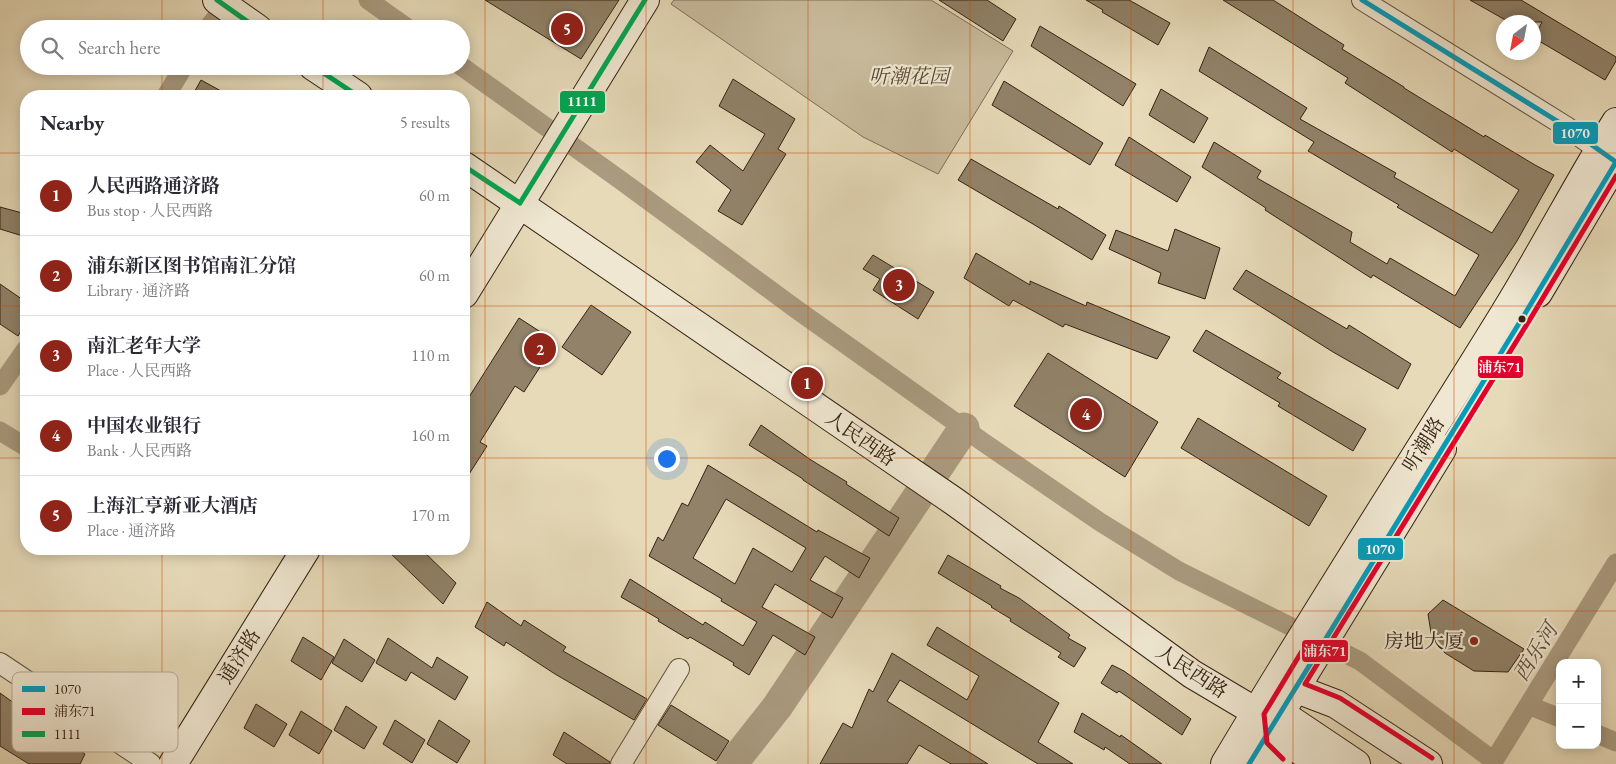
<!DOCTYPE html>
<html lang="en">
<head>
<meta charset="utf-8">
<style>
	:root { --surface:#fff; --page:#f7f7f7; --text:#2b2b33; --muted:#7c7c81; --line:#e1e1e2; --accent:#8f2418 }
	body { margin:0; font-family:"EB Garamond","Noto Serif SC",serif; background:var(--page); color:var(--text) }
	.controls { position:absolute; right:15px; bottom:15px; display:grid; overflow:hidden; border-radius:10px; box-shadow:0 2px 12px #0003 }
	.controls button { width:45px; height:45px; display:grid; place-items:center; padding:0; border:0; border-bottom:1px solid var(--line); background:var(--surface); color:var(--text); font:25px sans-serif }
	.compass { position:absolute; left:1496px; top:15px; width:45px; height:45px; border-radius:50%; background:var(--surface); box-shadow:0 2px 12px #0003; rotate:212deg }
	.you { position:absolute; left:666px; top:458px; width:18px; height:18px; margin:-12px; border:4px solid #fff; border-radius:50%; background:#1a73e8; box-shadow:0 0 0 8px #1a73e833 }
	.badge { display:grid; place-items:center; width:32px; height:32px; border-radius:50%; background:var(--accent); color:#fff; font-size:16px; font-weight:700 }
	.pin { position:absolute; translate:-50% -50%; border:2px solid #fff; box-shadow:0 1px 5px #0006 }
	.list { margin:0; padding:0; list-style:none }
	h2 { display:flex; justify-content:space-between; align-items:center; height:65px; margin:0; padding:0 20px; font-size:21px }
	h2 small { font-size:16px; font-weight:400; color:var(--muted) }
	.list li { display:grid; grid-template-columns:32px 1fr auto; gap:15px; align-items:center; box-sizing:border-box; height:80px; padding:0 20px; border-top:1px solid var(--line) }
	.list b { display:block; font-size:19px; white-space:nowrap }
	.list p { margin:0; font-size:16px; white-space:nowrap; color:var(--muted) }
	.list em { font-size:16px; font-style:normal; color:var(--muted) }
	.icon { flex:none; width:28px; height:28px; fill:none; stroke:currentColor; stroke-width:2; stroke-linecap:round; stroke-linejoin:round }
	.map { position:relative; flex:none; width:1616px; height:764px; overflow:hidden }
	.search { position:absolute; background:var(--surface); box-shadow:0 2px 12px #0003; left:20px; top:20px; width:450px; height:55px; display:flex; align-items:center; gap:12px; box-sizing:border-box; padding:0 18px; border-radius:28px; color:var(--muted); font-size:19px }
	.panel { position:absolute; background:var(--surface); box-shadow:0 2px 12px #0003; left:20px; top:90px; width:450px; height:465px; border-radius:20px }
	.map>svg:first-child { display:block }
</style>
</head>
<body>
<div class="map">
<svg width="1616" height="764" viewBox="0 0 1616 764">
	<rect width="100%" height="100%" fill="#e6dab8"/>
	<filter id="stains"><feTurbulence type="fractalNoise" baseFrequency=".004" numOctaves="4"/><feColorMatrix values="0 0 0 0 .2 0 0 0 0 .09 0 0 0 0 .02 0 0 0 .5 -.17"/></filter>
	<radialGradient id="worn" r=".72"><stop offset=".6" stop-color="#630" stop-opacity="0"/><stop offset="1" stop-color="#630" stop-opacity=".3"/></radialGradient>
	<path fill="#c8bb9c" stroke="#7e6e58" d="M 674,0 L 931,0 L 1013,51 L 938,174 L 863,137 L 671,4 Z"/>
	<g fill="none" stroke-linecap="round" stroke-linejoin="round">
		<path stroke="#aa9b80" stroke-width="19" d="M 368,0 L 409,29
			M 207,29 L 230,0
			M 461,66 L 619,179 L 796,309 L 983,442 L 1100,522 L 1179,571 L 1360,661 L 1494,761
			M 166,96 L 184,66
			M 0,386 L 26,349
			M 0,431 L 26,447
			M 1528,705 L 1560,718
			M 1597,734 L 1616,742
			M 1492,764 L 1616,563"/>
		<path stroke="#aa9b80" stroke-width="31" d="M 732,764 L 777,707 L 964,428"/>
	</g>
	<path fill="#918269" stroke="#352213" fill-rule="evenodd" d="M 485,0 L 619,0 L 581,59 Z
		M 939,0 L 987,0 L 1016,19 L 1003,41 Z
		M 1086,0 L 1129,0 L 1170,23 L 1158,45 L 1102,12 L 1103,10 Z
		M 1223,0 L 1273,0 L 1344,45 L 1342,49 L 1404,87 L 1404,88 L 1484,137 L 1485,135 L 1535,165 L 1554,175 L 1517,241 L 1460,328 L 1373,275 L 1371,278 L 1265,210 L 1266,208 L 1202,167 L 1214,142 L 1261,171 L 1257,178 L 1352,232 L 1350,242 L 1387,264 L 1390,258 L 1455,296 L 1479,255 L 1397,207 L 1399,205 L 1308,151 L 1314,142 L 1199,71 L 1209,47 L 1307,108 L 1300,119 L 1396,173 L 1394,177 L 1492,233 L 1519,190 L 1454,149 L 1452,152 L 1407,123 L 1345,83 L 1348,78 Z
		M 1470,0 L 1521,0 L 1616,57 L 1616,61 L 1605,80 L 1534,38 L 1542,22 L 1509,22 Z
		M 1040,26 L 1136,84 L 1123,106 L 1031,46 Z
		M 733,79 L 795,119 L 778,149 L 786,154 L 742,225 L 718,211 L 731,190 L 696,162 L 710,145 L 743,171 L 765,134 L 719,106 Z
		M 201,80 L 230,96 L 192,96 Z
		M 1004,81 L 1103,143 L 1090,165 L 992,105 Z
		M 1161,89 L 1208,118 L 1194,143 L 1149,115 Z
		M 1129,137 L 1191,177 L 1177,202 L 1115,165 Z
		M 971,159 L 1058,209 L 1059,206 L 1106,235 L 1092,260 L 1033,224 L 958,180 Z
		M 0,207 L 26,214 L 26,237 L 0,229 Z
		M 1175,229 L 1220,248 L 1205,299 L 1158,283 L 1161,273 L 1109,249 L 1116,230 L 1168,251 Z
		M 976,253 L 1030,285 L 1030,281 L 1086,306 L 1087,302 L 1170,337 L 1157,359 L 1065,324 L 1063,327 L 1013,300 L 1009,306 L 964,278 Z
		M 873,255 L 934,292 L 918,319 L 873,290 L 880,279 L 863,269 Z
		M 1246,270 L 1347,329 L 1349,325 L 1411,364 L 1398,389 L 1333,352 L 1233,289 Z
		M 0,284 L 26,302 L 26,322 L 18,336 L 0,324 Z
		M 591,305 L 631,332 L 602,375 L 562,347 Z
		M 519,318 L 556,342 L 524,392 L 515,386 L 480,442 L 487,446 L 464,482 L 464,405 Z
		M 1206,330 L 1281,373 L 1277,378 L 1366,429 L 1353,451 L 1278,406 L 1280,403 L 1193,351 Z
		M 1048,353 L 1158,422 L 1125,477 L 1014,406 Z
		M 1198,418 L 1327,496 L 1309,526 L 1181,448 Z
		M 761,425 L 811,460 L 847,482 L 846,484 L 899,518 L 889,536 L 803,480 L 803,479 L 749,445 Z
		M 708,465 L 817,532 L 818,530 L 870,558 L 859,578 L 825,556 L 810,580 L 843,598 L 832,618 L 775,584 L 762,607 L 815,637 L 805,655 L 773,635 L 749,675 L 733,665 L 734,663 L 690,637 L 688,639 L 658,621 L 659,619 L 621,597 L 630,579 L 703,625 L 705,622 L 743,646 L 757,622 L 721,601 L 722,599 L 649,556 L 658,537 L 663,541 L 682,503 L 688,506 ZM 726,499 L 806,548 L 792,572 L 753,548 L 735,584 L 693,558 Z
		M 386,549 L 421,549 L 456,583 L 443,604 Z
		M 948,555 L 1001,586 L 1000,588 L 1019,598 L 1070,635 L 1068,638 L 1086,648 L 1074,667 L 1058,657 L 1061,653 L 1010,621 L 1011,619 L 991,607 L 992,606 L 938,573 Z
		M 1443,600 L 1524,649 L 1508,672 L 1474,671 L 1445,653 L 1431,633 L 1428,614 Z
		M 487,602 L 521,626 L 524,620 L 566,647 L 563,651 L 647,699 L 634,720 L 555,674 L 506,642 L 504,646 L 475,627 Z
		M 937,627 L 1059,703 L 1038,742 L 1073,764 L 1038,764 L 900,680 L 887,701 L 988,764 L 951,764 L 919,745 L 907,764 L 820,764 L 843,723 L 852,728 L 869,689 L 873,692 L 892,653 L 967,700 L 979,676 L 927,645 Z
		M 303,637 L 334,657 L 321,680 L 291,661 Z
		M 388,638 L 432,668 L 437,657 L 468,677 L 455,700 L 411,672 L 406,681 L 376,663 Z
		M 344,639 L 375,660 L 362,682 L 332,663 Z
		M 1112,665 L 1124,671 L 1191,719 L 1182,735 L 1119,691 L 1117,693 L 1101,683 Z
		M 0,693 L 85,754 L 80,764 L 29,764 L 0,746 Z
		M 256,704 L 287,724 L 274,747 L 244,728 Z
		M 671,705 L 729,741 L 716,761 L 658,725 Z
		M 346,706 L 377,727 L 364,749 L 334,730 Z
		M 301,711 L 332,731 L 319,754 L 289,735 Z
		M 1082,713 L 1120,737 L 1121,735 L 1162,764 L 1130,764 L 1105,747 L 1104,750 L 1074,732 Z
		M 395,720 L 425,740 L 412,763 L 383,744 Z
		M 439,720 L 470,741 L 457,763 L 427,744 Z
		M 564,732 L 610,762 L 609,764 L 567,764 L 553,755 Z"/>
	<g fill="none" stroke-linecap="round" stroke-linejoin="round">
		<defs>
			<path id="street" d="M 1362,0 L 1565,126 L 1609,157
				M 0,663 L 151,764
				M 621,764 L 679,669"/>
			<path id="secondary" d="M 217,0 L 258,29
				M 313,66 L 358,96
				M 464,166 L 955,502 L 1192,674 L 1256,712 L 1270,730 L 1320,764
				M 1538,293 L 1616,161
				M 464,294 L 645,0
				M 1294,688 L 1336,704 L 1428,764
				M 1263,712 L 1280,713 L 1356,764
				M 1258,728 L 1260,746 L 1278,764
				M 173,764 L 306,549
				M 1225,764 C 1315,612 1411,465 1504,314 C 1543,251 1577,185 1616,122
				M 1249,764 L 1442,449"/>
		</defs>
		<use href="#street" stroke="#61503c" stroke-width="22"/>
		<use href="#secondary" stroke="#352213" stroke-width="30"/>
		<use href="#street" stroke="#efe7d1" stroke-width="20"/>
		<use href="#secondary" stroke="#efe7d1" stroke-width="28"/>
		<defs>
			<path id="bus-1" d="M 1249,764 L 1526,312 L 1616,162 L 1565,126 L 1362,0"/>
			<path id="bus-2" d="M 1432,758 L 1340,698 L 1305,684 L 1532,316 L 1616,176
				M 1283,759 L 1267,743 L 1264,714 L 1308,641"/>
			<path id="bus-3" d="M 217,0 L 258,29
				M 313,66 L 358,96
				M 464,166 L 520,203
				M 520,203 L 645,0"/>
		</defs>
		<use href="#bus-1" stroke="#efe7d1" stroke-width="9"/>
		<use href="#bus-2" stroke="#efe7d1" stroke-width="9"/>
		<use href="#bus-3" stroke="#efe7d1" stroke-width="9"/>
		<use href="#bus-1" stroke="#059cbb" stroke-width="5"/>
		<use href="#bus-2" stroke="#e4002b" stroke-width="5"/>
		<use href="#bus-3" stroke="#00a651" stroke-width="5"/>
	</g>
	<path fill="none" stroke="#cd510d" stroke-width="1" stroke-opacity="0.55" d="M 162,0 L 162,29M 323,0 L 323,29M 485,0 L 485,764M 646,0 L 646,764M 808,0 L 808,764M 970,0 L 970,764M 1131,0 L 1131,764M 1293,0 L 1293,764M 1454,0 L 1454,764M 162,66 L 162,96M 323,66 L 323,96M 0,153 L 26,153M 464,153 L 1616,153M 0,306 L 26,306M 464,306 L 1616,306M 0,458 L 26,458M 464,458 L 1616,458M 162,549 L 162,764M 323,549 L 323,764M 0,611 L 1616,611"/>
	<circle fill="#352213" stroke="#efe7d1" stroke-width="2" cx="1522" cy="319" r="4.5"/>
	<circle fill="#8f2418" stroke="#efe7d1" stroke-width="2" cx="1474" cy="641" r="5"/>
	<g text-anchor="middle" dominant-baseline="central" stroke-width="4.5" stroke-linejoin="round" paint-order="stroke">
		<g font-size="20" font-style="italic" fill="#5a4835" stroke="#efe7d1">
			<text x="909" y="76">听潮花园</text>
		</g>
		<g font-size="20" fill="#352213" stroke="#efe7d1">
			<text transform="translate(861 438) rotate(35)">人民西路</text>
			<text transform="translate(1423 444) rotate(-58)">听潮路</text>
			<text transform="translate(239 656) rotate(-58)">通济路</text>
			<text transform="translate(1192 671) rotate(33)">人民西路</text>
		</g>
		<g font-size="20" fill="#352213" stroke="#efe7d1" text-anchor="end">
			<text x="1464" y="641">房地大厦</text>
		</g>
		<g font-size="21" font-style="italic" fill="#5e4c39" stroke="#efe7d1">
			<text transform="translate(1535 652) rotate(-58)">西乐河</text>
		</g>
	</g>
	<rect x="12" y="672" width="166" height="80" rx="8" fill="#efe7d1" stroke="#b7ac98" stroke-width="1"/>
	<rect x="22" y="686" width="23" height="6" fill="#059cbb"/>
	<rect x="22" y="708" width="23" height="7" fill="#e4002b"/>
	<rect x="22" y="731" width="23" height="6" fill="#00a651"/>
	<g font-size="14" fill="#352213">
		<text x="54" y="694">1070</text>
		<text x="54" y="716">浦东71</text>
		<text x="54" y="739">1111</text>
	</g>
	<g stroke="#efe7d1" stroke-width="2">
		<rect x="559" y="90" width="47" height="24" rx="5" fill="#00a651"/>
		<rect x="1552" y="121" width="47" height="24" rx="5" fill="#059cbb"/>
		<rect x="1477" y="355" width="47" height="24" rx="5" fill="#e4002b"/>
		<rect x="1357" y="537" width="47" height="24" rx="5" fill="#059cbb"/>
		<rect x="1301" y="639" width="48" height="24" rx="5" fill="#e4002b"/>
	</g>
	<g font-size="14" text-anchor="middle" font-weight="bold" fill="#fff">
		<text x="582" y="106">1111</text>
		<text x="1575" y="138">1070</text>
		<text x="1500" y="372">浦东71</text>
		<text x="1380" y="554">1070</text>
		<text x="1325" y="656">浦东71</text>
	</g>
	<rect width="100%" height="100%" filter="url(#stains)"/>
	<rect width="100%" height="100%" fill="url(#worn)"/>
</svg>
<div class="controls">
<button>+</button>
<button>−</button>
</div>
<svg class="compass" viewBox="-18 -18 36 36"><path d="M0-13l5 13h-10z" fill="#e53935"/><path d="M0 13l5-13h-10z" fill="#7c7c81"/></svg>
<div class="you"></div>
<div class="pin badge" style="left:807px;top:383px">1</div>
<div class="pin badge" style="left:540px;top:349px">2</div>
<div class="pin badge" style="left:899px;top:285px">3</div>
<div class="pin badge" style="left:1086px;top:414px">4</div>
<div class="pin badge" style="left:567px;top:29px">5</div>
<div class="search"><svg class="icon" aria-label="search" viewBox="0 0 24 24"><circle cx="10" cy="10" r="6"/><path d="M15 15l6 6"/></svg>Search here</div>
<section class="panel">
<h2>Nearby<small>5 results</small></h2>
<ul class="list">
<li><span class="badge">1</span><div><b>人民西路通济路</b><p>Bus stop · 人民西路</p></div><em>60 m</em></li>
<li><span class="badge">2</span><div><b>浦东新区图书馆南汇分馆</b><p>Library · 通济路</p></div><em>60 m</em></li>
<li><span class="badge">3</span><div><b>南汇老年大学</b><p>Place · 人民西路</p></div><em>110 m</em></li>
<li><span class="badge">4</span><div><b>中国农业银行</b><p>Bank · 人民西路</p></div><em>160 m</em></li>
<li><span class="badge">5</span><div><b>上海汇亨新亚大酒店</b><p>Place · 通济路</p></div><em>170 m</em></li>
</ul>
</section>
</div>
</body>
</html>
